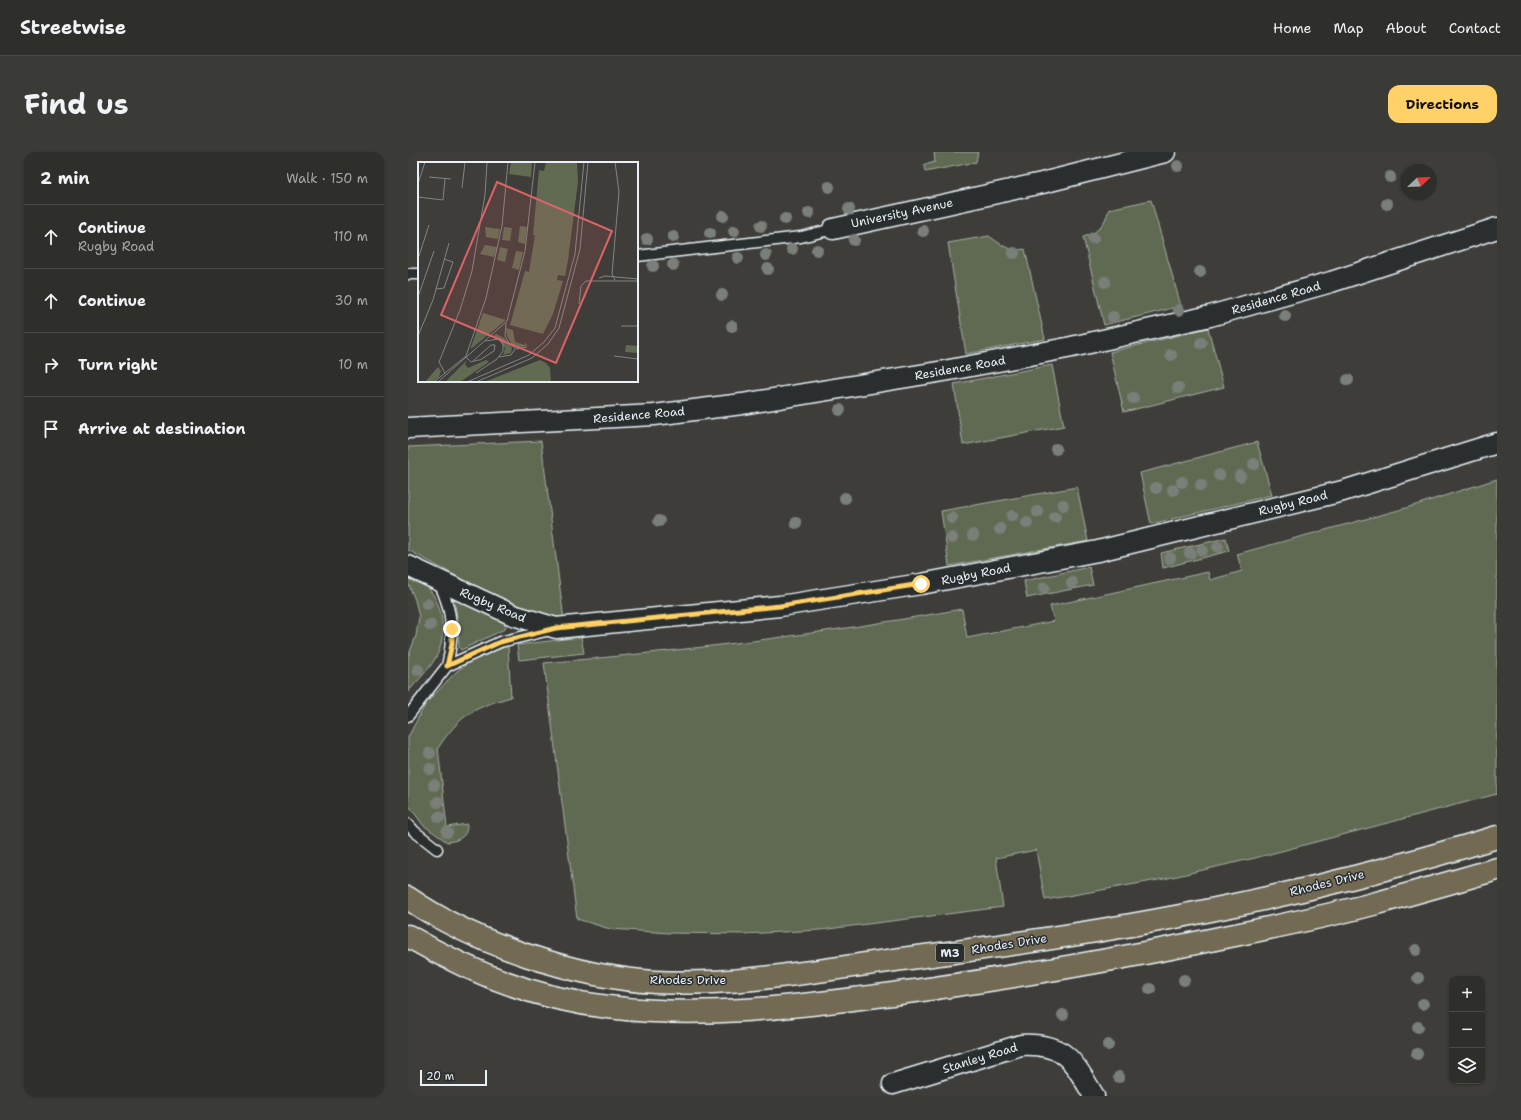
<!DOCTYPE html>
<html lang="en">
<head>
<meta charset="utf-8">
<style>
	:root { --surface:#2e2e2b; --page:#3a3a37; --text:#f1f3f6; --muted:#a7a8a9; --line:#494a47; --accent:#ffd166 }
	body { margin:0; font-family:"Shantell Sans",sans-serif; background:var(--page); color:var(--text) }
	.controls { position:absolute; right:12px; bottom:12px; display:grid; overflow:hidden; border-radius:8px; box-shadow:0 1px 3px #0004 }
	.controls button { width:36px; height:36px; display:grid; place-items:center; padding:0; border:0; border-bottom:1px solid var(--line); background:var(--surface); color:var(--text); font:20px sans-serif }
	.compass { position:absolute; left:993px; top:12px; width:36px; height:36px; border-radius:50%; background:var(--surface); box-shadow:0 1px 3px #0004; rotate:67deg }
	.scale { position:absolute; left:12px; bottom:10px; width:67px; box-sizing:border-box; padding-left:4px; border:2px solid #e8f1f8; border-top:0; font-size:11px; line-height:14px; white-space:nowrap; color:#e8f1f8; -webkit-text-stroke:3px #2a2d2e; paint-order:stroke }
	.stop { position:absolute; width:12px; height:12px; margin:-9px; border:3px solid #ffd166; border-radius:50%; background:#fff }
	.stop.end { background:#ffd166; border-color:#fff; box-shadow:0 1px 4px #0008 }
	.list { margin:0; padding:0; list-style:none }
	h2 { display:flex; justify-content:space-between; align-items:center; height:52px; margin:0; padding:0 16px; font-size:17px }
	h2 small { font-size:13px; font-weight:400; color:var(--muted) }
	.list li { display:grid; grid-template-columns:26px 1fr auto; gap:12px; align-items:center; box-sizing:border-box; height:64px; padding:0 16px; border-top:1px solid var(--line) }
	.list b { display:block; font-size:15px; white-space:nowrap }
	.list p { margin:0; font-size:13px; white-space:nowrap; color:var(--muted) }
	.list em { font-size:13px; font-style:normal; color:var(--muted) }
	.icon { flex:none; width:22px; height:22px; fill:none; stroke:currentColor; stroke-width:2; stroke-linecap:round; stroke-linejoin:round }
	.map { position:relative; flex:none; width:1089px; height:944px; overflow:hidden; border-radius:12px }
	header { display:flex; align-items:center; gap:24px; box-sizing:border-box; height:56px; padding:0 20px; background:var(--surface); border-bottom:1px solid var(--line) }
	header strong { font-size:19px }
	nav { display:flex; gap:22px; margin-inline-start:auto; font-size:14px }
	.intro { display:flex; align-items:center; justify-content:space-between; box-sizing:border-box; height:96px; padding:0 24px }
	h1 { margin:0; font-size:28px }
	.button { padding:10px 18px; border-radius:12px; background:var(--accent); color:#111; font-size:14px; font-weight:700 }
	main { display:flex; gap:24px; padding:0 24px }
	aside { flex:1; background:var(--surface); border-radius:12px; box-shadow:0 1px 3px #0004 }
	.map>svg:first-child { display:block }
</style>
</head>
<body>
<header>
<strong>Streetwise</strong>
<nav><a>Home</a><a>Map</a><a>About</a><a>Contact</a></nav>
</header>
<div class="intro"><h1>Find us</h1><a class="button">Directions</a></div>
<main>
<aside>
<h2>2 min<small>Walk · 150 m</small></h2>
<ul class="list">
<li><svg class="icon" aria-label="ahead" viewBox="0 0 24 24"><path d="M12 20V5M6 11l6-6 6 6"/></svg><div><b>Continue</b><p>Rugby Road</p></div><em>110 m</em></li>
<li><svg class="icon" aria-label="ahead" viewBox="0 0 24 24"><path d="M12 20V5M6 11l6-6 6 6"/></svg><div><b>Continue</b></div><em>30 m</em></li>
<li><svg class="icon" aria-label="right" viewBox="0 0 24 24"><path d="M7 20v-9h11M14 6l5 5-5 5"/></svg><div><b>Turn right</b></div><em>10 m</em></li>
<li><svg class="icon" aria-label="arrive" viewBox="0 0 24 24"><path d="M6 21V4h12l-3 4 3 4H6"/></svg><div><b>Arrive at destination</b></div></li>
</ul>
</aside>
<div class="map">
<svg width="1089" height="944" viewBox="0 0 1089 944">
	<rect width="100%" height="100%" fill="#3e3d39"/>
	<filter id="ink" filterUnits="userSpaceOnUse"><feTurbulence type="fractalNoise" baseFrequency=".025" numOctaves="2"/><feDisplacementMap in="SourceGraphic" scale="8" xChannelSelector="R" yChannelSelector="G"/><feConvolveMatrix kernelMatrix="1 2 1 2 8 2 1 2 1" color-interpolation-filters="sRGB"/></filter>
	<g filter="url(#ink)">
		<path fill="#606b52" stroke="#a4aea5" d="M 526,0 L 570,0 L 568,10 L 517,20 L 516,13 L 527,10 Z
			M 743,48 L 773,154 L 696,173 L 675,85 C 690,81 697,72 701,57 Z
			M 581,84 C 594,93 601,100 617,97 L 637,187 L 558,202 L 540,91 Z
			M 800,176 L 816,235 L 716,260 L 702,200 Z
			M 644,213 L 656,274 L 555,293 L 546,232 Z
			M 133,289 L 156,468 L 111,458 L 0,398 L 0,295 Z
			M 849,290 L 864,343 L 743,372 L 732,321 Z
			M 1089,327 L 1089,642 L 847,706 L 756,727 L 637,748 L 628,698 L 588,706 L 595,755 L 412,778 L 336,782 L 261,781 L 202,777 L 169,767 L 136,511 C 276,499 415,482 554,457 L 559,486 L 646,469 L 642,454 L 800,420 L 802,428 L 834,419 L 829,402 L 998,356 Z
			M 669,335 L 680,389 L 541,414 L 533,359 Z
			M 818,386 L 821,399 L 755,416 L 753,401 Z
			M 681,415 L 685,433 L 619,446 L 616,429 Z
			M 0,420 C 6,424 12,428 17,433 C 36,450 40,486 27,507 C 20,519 9,529 0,540 L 0,505 L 8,484 L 11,465 L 7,448 L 0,431 Z
			M 43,442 C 55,448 93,463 98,474 L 97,477 L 53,498 L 51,496 L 50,470 L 47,453 Z
			M 173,485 L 176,501 L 111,508 L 109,493 Z
			M 100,494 L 103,545 C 65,556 53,562 30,596 L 39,675 L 59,672 C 60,685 50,689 39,690 L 15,673 L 0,652 L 0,585 L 18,551 L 49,519 L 63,509 L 80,501 Z"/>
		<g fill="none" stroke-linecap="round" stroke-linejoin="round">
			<defs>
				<path id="lane" d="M 229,104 L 393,85 L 425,77
					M 0,122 L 11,122
					M 31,431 C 45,459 46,484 39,514
					M 0,564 L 39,514 L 92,490 L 142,478
					M 0,672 L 6,679 L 29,697"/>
				<path id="street" d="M 425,77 L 634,31 L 757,0
					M 0,276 L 246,263 L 334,252 L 536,219 L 659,196 L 802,164 L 923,130 L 1089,76
					M 0,414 L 105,463 L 148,476 L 372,454 L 513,432 L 690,399 L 935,339 L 1089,291
					M 485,932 L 613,893 C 658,891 665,909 686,944"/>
				<path id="highway" d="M 0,746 C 65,791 170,826 248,830 C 330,834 413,818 494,807 C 604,793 714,777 822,754 C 910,736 1003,711 1089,685
					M 0,784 C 61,820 129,847 200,855 C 302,868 406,852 507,839 C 612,824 713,807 817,785 C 866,775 916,765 965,752 C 1006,741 1048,729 1089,717"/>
			</defs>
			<use href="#lane" stroke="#e8f1f8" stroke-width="13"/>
			<use href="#street" stroke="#e8f1f8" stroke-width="23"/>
			<use href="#highway" stroke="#e8f1f8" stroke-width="25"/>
			<use href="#lane" stroke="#2a2d2e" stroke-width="10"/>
			<use href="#street" stroke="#2a2d2e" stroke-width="20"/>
			<use href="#highway" stroke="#736b52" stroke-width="22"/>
		</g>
		<g fill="#7a7f79">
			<circle cx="770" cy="14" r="6"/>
			<circle cx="982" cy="25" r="6"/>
			<circle cx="421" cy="35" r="6"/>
			<circle cx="979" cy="52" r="6"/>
			<circle cx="441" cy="57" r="6"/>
			<circle cx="401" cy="61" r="6"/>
			<circle cx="315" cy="64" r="6"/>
			<circle cx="377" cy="67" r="6"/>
			<circle cx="353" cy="74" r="6"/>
			<circle cx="326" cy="79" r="6"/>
			<circle cx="515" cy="79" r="6"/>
			<circle cx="302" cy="81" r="6"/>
			<circle cx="265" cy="85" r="6"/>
			<circle cx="685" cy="86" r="6"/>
			<circle cx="239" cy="87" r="6"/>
			<circle cx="446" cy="88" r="6"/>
			<circle cx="384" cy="97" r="6"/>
			<circle cx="409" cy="98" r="6"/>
			<circle cx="606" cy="101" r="6"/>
			<circle cx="358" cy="103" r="6"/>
			<circle cx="330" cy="106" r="6"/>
			<circle cx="265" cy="113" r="6"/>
			<circle cx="245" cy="114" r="6"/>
			<circle cx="360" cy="117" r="6"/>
			<circle cx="792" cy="120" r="6"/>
			<circle cx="697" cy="130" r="6"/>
			<circle cx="314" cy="143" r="6"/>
			<circle cx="771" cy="158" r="6"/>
			<circle cx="877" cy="164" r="6"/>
			<circle cx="705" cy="165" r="6"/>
			<circle cx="324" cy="174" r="6"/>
			<circle cx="793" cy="191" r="6"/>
			<circle cx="763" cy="203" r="6"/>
			<circle cx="940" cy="228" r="6"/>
			<circle cx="770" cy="236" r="6"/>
			<circle cx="725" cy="246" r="6"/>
			<circle cx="432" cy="258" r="6"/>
			<circle cx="648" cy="297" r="6"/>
			<circle cx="846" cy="312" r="6"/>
			<circle cx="811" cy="323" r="6"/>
			<circle cx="832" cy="324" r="6"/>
			<circle cx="774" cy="330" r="6"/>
			<circle cx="793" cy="333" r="6"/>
			<circle cx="748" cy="336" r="6"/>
			<circle cx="765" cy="338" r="6"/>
			<circle cx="437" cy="346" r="6"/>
			<circle cx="655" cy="353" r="6"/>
			<circle cx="630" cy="360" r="6"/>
			<circle cx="604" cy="364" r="6"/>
			<circle cx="647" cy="365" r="6"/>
			<circle cx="544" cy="366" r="6"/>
			<circle cx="251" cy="369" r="6"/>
			<circle cx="388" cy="371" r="6"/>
			<circle cx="619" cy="371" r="6"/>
			<circle cx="592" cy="377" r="6"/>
			<circle cx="565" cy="383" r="6"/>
			<circle cx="544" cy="386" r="6"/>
			<circle cx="810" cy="395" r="6"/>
			<circle cx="794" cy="398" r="6"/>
			<circle cx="782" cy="401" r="6"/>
			<circle cx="762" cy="406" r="6"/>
			<circle cx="664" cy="431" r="6"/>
			<circle cx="636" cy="436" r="6"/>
			<circle cx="19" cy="452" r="6"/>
			<circle cx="22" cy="473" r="6"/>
			<circle cx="10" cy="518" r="6"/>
			<circle cx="22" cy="601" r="6"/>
			<circle cx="22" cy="617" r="6"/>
			<circle cx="26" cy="633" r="6"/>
			<circle cx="30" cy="650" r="6"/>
			<circle cx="31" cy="665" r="6"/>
			<circle cx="39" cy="680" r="6"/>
			<circle cx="1008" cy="798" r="6"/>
			<circle cx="1010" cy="826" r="6"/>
			<circle cx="776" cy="828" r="6"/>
			<circle cx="742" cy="837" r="6"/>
			<circle cx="1015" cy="852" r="6"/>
			<circle cx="655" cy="863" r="6"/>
			<circle cx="1010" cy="875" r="6"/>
			<circle cx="700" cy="893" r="6"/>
			<circle cx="1009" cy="902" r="6"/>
			<circle cx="711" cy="925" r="6"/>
		</g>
	</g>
	<g fill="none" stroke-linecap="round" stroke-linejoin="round" filter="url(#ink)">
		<path stroke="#ffd166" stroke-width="5" d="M 44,477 L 44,492 L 39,514 L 92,490 L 148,476 L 372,454 L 513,432"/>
	</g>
	<g text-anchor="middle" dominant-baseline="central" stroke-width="3" stroke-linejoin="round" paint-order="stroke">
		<rect fill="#2a2d2e" stroke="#afb6bb" stroke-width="1" x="528" y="792" width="28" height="18" rx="3"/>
		<g font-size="11" font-weight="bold" fill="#e8f1f8">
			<text x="542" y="801">M3</text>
		</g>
		<g font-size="12" fill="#e8f1f8" stroke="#2a2d2e">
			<text transform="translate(494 61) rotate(-12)">University Avenue</text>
			<text transform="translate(868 146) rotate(-16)">Residence Road</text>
			<text transform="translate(552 216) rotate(-10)">Residence Road</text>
			<text transform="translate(231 263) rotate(-5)">Residence Road</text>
			<text transform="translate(885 351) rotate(-14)">Rugby Road</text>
			<text transform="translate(568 422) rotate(-11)">Rugby Road</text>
			<text transform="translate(85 453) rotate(23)">Rugby Road</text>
			<text transform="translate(919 731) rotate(-14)">Rhodes Drive</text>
			<text transform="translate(601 792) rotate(-9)">Rhodes Drive</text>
			<text x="280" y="828">Rhodes Drive</text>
			<text transform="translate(572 906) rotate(-17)">Stanley Road</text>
		</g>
	</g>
	<g transform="translate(10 10)">
		<rect width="220" height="220" fill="#3e3d39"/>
		<path d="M 93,0 L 114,1 L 113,15 L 91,12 ZM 128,0 L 159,0 L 160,20 L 150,98 L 147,114 L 140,113 L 139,118 L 145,119 L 135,152 L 125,172 L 92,163 L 107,109 L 111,110 L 117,73 L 115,73 L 121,8 L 126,9 ZM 102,64 L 109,65 L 107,82 L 100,80 ZM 67,65 L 82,67 L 80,77 L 68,75 ZM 86,65 L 94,66 L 92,79 L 84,78 ZM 67,83 L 79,85 L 76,95 L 62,92 ZM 82,85 L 90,87 L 87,100 L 79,98 ZM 98,89 L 105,90 L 101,108 L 94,106 ZM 65,151 L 88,158 L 53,187 L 53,185 ZM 88,166 L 95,168 L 97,180 L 107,183 L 108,180 L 109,184 L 100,186 L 94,183 L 89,174 ZM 78,172 L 86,176 L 94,186 L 93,191 L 85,193 L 87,186 L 78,175 L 74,175 ZM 208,183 L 220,184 L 220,191 L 207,190 ZM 49,198 L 47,202 L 50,206 L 68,198 L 71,200 L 42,220 L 27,220 ZM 122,198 L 128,201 L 132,206 L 133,220 L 66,220 ZM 20,205 L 23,209 L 21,215 L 15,220 L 7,220 Z" fill="#606b52"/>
		<path fill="none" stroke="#828585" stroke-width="1" d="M 11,15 L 33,17M 0,22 L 7,0M 44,26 L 47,0M 0,35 L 25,38 L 27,17M 1,94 L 11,63M 181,116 L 187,114 L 220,117M 197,118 L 194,112 L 201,30 L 197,0M 18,127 L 26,126 L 35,100 L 26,97M 0,135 L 16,89M 161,142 L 163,124 L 168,119 L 220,119M 88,161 L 87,174 L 92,183 L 99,187 L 109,185M 203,164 L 220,164M 0,174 L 15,138 L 31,81M 196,194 L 220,197M 48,195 L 53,200 L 60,198 L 62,198 L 76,189 L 77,183 L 73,183 L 55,199M 81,195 L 93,193 L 97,187M 27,211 L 21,200 L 42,148 L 54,109 L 67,33 L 69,0M 58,211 L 79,197 L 85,189 L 85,182 L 81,177 L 67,179M 16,220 L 48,194 L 68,136 L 84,64 L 90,0M 20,220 L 89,159 L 107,89 L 117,0M 49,220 L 111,193 L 126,180 L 137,166 L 157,92 L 166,0M 58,220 L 114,196 L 130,182 L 141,166 L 162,87 L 170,0"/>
		<path fill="#db6466" fill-opacity="0.15" stroke="#db6466" stroke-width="2" d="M 79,20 L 194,69 L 138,201 L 23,153 Z"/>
		<rect width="220" height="220" fill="none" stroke="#e8f1f8" stroke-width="2"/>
	</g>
</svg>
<div class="controls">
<button>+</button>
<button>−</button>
<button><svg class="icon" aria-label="layers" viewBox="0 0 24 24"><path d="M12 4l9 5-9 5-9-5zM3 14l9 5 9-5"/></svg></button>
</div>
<svg class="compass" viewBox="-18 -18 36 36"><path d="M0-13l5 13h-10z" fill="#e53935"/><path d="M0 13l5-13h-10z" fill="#a7a8a9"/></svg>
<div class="scale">20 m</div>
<div class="stop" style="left:513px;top:432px"></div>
<div class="stop end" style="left:44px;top:477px"></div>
</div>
</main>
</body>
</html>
